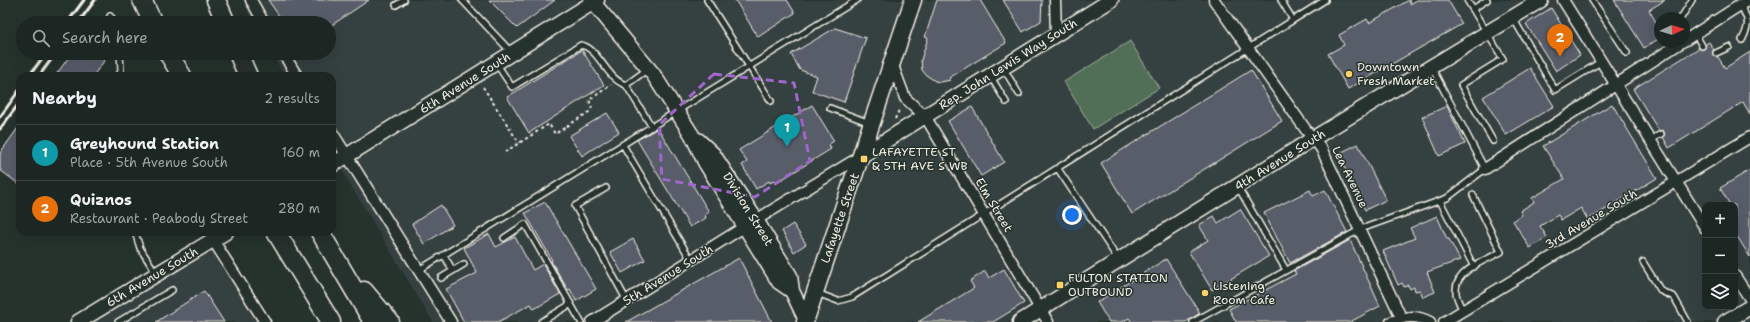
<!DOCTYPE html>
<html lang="en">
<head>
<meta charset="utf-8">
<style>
	:root { --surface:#1c2622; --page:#252e2a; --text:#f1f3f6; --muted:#a0a5a5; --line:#3a4340; --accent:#2563eb }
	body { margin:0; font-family:"Shantell Sans",sans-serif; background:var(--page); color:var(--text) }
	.controls { position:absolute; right:12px; bottom:12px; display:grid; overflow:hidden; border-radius:8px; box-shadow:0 4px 16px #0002 }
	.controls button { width:36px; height:36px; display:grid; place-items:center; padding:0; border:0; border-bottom:1px solid var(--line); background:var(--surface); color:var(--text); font:20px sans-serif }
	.compass { position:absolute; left:1654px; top:12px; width:36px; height:36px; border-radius:50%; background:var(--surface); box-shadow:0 4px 16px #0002; rotate:86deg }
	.you { position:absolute; left:1072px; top:215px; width:14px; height:14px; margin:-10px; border:3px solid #fff; border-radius:50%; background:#1a73e8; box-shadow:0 0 0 6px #1a73e833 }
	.badge { display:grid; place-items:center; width:26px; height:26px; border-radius:50%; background:var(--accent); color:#fff; font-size:13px; font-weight:700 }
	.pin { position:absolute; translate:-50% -33px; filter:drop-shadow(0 1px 2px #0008) }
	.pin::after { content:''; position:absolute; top:21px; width:14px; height:12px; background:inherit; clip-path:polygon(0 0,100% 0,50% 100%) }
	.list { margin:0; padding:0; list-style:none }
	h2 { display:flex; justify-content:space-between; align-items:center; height:52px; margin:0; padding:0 16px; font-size:17px }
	h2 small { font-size:13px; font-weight:400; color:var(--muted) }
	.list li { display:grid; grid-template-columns:26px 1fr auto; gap:12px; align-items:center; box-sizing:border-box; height:56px; padding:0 16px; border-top:1px solid var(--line) }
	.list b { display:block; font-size:15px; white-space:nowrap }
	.list p { margin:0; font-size:13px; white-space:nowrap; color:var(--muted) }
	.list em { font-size:13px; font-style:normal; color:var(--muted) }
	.icon { flex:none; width:22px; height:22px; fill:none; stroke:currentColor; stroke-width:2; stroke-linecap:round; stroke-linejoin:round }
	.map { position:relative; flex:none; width:1750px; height:322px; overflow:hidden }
	.search { position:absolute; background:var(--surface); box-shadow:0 4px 16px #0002; left:16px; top:16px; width:320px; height:44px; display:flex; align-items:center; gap:10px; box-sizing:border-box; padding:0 14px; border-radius:22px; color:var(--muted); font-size:15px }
	.panel { position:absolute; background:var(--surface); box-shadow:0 4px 16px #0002; left:16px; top:72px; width:320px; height:164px; border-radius:12px }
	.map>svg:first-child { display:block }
</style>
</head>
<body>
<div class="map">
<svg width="1750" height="322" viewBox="0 0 1750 322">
	<rect width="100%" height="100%" fill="#26332d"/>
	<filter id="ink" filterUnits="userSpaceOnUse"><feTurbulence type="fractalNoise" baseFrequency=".025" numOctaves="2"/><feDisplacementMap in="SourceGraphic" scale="8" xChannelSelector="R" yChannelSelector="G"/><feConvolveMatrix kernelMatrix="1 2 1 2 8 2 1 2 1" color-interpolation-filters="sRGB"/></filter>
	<g filter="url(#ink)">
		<path fill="#35403f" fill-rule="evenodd" d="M 243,0 L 1750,0 L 1750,322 L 433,322 L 332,154 L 332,76 L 285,76 L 271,53 L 329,53 L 329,23 L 253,23 ZM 1660,18 L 1684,18 L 1684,42 L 1660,42 ZM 1705,205 L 1735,205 L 1735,307 L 1705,307 Z
			M 213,240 L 265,322 L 78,322 Z"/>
		<path fill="#516e56" stroke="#a2b09f" d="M 1130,41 L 1159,88 L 1093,129 L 1064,82 Z"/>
		<path fill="#595d6a" stroke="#f4f1e8" d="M 268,0 L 369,0 L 329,27 L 329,23 L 284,23 Z
			M 489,0 L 555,0 L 517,28 Z
			M 735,0 L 787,0 L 795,13 L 758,37 Z
			M 937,0 L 980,0 L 1006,43 L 949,78 L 951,80 L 940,82 L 935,81 L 926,75 L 922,70 L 921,60 L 928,38 L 925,37 Z
			M 1003,0 L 1042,0 L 1041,21 L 1023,32 Z
			M 1409,0 L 1410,4 L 1417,0 L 1448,0 L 1462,24 L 1348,89 L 1328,54 L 1344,45 L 1339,35 L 1367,19 L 1369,23 Z
			M 1614,0 L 1665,0 L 1649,10 L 1660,29 L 1660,38 L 1644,48 Z
			M 1551,8 L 1580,55 L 1556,71 L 1526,24 Z
			M 835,28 L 866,38 L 844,102 L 812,91 L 817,76 L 800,70 L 791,54 Z
			M 1709,42 L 1714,50 L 1713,55 L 1718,57 L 1725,68 L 1750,52 L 1750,114 L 1743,102 L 1669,148 L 1663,137 L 1664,132 L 1659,131 L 1633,89 L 1699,48 L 1704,49 L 1706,44 Z
			M 582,50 L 604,85 L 529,133 L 507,97 Z
			M 72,53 L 110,53 L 93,76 L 55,76 Z
			M 1530,68 L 1554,106 L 1506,135 L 1483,97 Z
			M 1251,70 L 1282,121 L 1132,214 L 1101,163 Z
			M 1612,104 L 1657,178 L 1588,220 L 1581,208 L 1561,220 L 1558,215 L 1540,226 L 1547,237 L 1530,248 L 1513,221 L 1522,215 L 1520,211 L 1534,202 L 1532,198 L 1564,179 L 1543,146 Z
			M 812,105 L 834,141 L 829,144 L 831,149 L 776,183 L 775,180 L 770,183 L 769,181 L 756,189 L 742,165 L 747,162 L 739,150 Z
			M 1447,106 L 1465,144 L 1439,156 L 1422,117 Z
			M 972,107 L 1004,162 L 981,176 L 948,121 Z
			M 607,113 L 619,132 L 582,156 L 569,136 Z
			M 20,125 L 20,185 L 0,170 L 0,153 Z
			M 658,128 L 709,212 L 705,215 L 706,218 L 690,227 L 637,140 Z
			M 1358,144 L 1386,200 L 1365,210 L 1338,154 Z
			M 1750,170 L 1750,257 L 1735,233 L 1735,205 L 1730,205 L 1720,188 Z
			M 1310,190 L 1313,196 L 1325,190 L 1347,232 L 1290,263 L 1264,213 Z
			M 545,202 L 596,289 L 576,301 L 570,289 L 568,290 L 551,261 L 552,260 L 525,213 Z
			M 441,205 L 453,225 L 424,244 L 412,224 Z
			M 1240,209 L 1269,256 L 1212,290 L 1189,252 L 1208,240 L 1199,225 L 1214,216 L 1218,223 Z
			M 1437,216 L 1447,239 L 1449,239 L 1460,260 L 1427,272 L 1435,292 L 1423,297 L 1420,290 L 1415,291 L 1414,287 L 1410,289 L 1408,285 L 1404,287 L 1402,283 L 1398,285 L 1383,251 L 1415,238 L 1410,228 Z
			M 793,224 L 806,244 L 794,252 L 782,231 Z
			M 489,234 L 496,247 L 515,237 L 533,270 L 543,264 L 560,294 L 534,309 L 531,304 L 498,322 L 464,322 L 446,289 L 477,273 L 464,248 Z
			M 633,239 L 645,260 L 622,273 L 610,252 Z
			M 1350,240 L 1380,306 L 1350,322 L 1236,322 L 1229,309 L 1296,274 L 1294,271 Z
			M 739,258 L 772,322 L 626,322 Z
			M 1166,259 L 1200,313 L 1186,322 L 1132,322 L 1129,318 L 1122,322 L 1109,322 L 1097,302 Z
			M 1004,269 L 1024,303 L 993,322 L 918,322 L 974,288 L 970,281 L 985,271 L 989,278 Z
			M 204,291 L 224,322 L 156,322 Z"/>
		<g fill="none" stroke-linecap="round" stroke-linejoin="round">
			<defs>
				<path id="lane" d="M 462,0 L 512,53
					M 707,0 L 771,101
					M 1281,0 L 1293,20
					M 1467,0 L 1503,59 L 1461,85 L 1493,141
					M 1592,0 L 1627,53
					M 396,5 L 404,0
					M 1740,5 C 1749,19 1750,25 1742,40
					M 1473,9 L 1487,0
					M 110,16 L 117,23
					M 1513,18 L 1555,90 L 1602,61
					M 1681,18 L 1692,0
					M 1695,33 L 1702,46
					M 1716,53 L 1729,47
					M 496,63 L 512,87 L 581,45 C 599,48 606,79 626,85 L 648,69
					M 1004,69 L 1019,94
					M 118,76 L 121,71 L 120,53
					M 991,77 L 1006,102
					M 626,85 L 652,127
					M 830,108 L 870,123
					M 1650,140 L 1661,134
					M 623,145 L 691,260
					M 1058,169 L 1118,259
					M 1238,187 L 1286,270
					M 606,188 L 575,206 L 627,301
					M 1440,201 L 1474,267
					M 135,232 L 140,248 L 156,273
					M 504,238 L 525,224 L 581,322
					M 444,255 L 453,271
					M 1643,262 L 1661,291 L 1674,297 L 1688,322
					M 419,270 L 857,0
					M 441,278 L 464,264
					M 817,293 L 838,301 L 852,297 L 1325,0
					M 1463,311 C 1460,304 1455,297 1456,290 C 1456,270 1486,260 1501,252 L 1473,195
					M 118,322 L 172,290
					M 541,322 L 571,304
					M 1193,322 L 1361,229 L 1447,198 L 1485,169 L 1432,68"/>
				<path id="street" d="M 251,0 L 264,23
					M 1055,0 L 1056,35
					M 1214,0 L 1306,130 L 1321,148 L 1401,317
					M 1563,0 L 1705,228
					M 1684,41 L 1748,0
					M 283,53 L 297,76
					M 892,63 L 905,98 L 925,116 L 1048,322
					M 332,132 L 451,322
					M 1485,169 L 1682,42
					M 756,220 L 861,156
					M 213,240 L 265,322
					M 1735,276 L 1750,299
					M 592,322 L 744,227
					M 1391,322 C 1405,316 1416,315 1430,322
					M 1444,322 L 1750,137"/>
				<path id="secondary" d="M 591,0 L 653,74 L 692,135 L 705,162 L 779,282 L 792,291
					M 698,140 L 713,154 L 756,220 L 790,276 L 792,291 L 806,320
					M 861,156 L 1111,0
					M 332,165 L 597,0
					M 78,322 L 226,232
					M 1020,322 L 1314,138 L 1541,0
					M 1725,322 L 1750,307"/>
				<path id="primary" d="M 805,322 L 913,0"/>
				<path id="highway" d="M 142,0 L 153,23
					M 216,0 L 226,23
					M 168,53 L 182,76
					M 238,53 L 248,76
					M 276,232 L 331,322
					M 320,232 L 373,322
					M 364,291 L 390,322"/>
			</defs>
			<use href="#lane" stroke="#f4f1e8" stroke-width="8"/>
			<use href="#street" stroke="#f4f1e8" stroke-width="13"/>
			<use href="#secondary" stroke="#f4f1e8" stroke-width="17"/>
			<use href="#primary" stroke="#f4f1e8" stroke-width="19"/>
			<use href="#highway" stroke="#f4f1e8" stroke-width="21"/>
			<path stroke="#f4f1e8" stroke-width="2" stroke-dasharray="3 3" stroke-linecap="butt" d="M 483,87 L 519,143
				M 895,119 L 900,108
				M 505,152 L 549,124 L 555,134 L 589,112 L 592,107 L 589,100 L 611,85"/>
			<use href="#lane" stroke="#26332d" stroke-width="5"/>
			<use href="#street" stroke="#26332d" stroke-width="10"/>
			<use href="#secondary" stroke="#26332d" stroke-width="14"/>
			<use href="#primary" stroke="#26332d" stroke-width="16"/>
			<use href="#highway" stroke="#26332d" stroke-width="18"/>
			<path stroke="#f4f1e8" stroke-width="3" d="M 67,23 L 84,0
				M 78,23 L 95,0
				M 29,76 L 46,53
				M 39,76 L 56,53
				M 0,117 L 20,89
				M 0,129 L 20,102"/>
		</g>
	</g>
	<path fill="none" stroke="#9f67cb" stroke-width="3" stroke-dasharray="8 5" stroke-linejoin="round" d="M 714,74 L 794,83 L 810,161 L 755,197 L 662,179 L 659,125 Z"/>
	<g fill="#ffd166" stroke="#26332d" stroke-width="1.5">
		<circle cx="1349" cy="74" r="4"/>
		<rect x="860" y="155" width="8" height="8" rx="2"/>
		<rect x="1056" y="281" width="8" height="8" rx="2"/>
		<circle cx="1205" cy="293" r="4"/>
	</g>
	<g text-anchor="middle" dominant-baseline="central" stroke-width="3" stroke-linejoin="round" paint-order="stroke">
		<g font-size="12" fill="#f4f1e8" stroke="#26332d">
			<text transform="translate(1008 64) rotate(-32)">Rep. John Lewis Way South</text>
			<text transform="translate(465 83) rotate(-32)">6th Avenue South</text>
			<text transform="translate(1280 160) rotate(-32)">4th Avenue South</text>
			<text transform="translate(1350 177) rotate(64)">Lea Avenue</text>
			<text transform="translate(994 205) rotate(59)">Elm Street</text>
			<text transform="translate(748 209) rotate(58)">Division Street</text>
			<text transform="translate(840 218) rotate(-71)">Lafayette Street</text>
			<text transform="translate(1591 219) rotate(-31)">3rd Avenue South</text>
			<text transform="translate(668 275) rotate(-32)">5th Avenue South</text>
			<text transform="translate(152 277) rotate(-31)">6th Avenue South</text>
		</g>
		<g font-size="12" fill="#f4f1e8" stroke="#26332d" text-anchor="start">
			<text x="1357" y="67">Downtown<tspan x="1357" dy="14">Fresh Market</tspan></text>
			<text x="872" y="152">LAFAYETTE ST<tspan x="872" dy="14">&amp; 5TH AVE S WB</tspan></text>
			<text x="1068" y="278">FULTON STATION<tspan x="1068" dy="14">OUTBOUND</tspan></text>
			<text x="1213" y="286">Listening<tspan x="1213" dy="14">Room Cafe</tspan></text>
		</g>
	</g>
</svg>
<div class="controls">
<button>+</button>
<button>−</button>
<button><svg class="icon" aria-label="layers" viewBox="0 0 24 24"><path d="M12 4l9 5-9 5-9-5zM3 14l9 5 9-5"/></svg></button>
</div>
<svg class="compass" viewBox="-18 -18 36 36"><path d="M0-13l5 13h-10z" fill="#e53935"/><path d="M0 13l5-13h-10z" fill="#a0a5a5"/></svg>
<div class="you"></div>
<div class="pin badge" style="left:787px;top:147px;background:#0f9aa8">1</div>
<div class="pin badge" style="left:1560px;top:57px;background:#e8710a">2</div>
<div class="search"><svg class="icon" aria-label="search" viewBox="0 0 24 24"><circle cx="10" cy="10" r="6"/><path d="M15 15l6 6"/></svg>Search here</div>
<section class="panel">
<h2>Nearby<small>2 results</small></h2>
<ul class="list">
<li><span class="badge" style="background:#0f9aa8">1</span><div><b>Greyhound Station</b><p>Place · 5th Avenue South</p></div><em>160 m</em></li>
<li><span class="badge" style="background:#e8710a">2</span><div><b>Quiznos</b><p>Restaurant · Peabody Street</p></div><em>280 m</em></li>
</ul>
</section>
</div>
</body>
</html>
